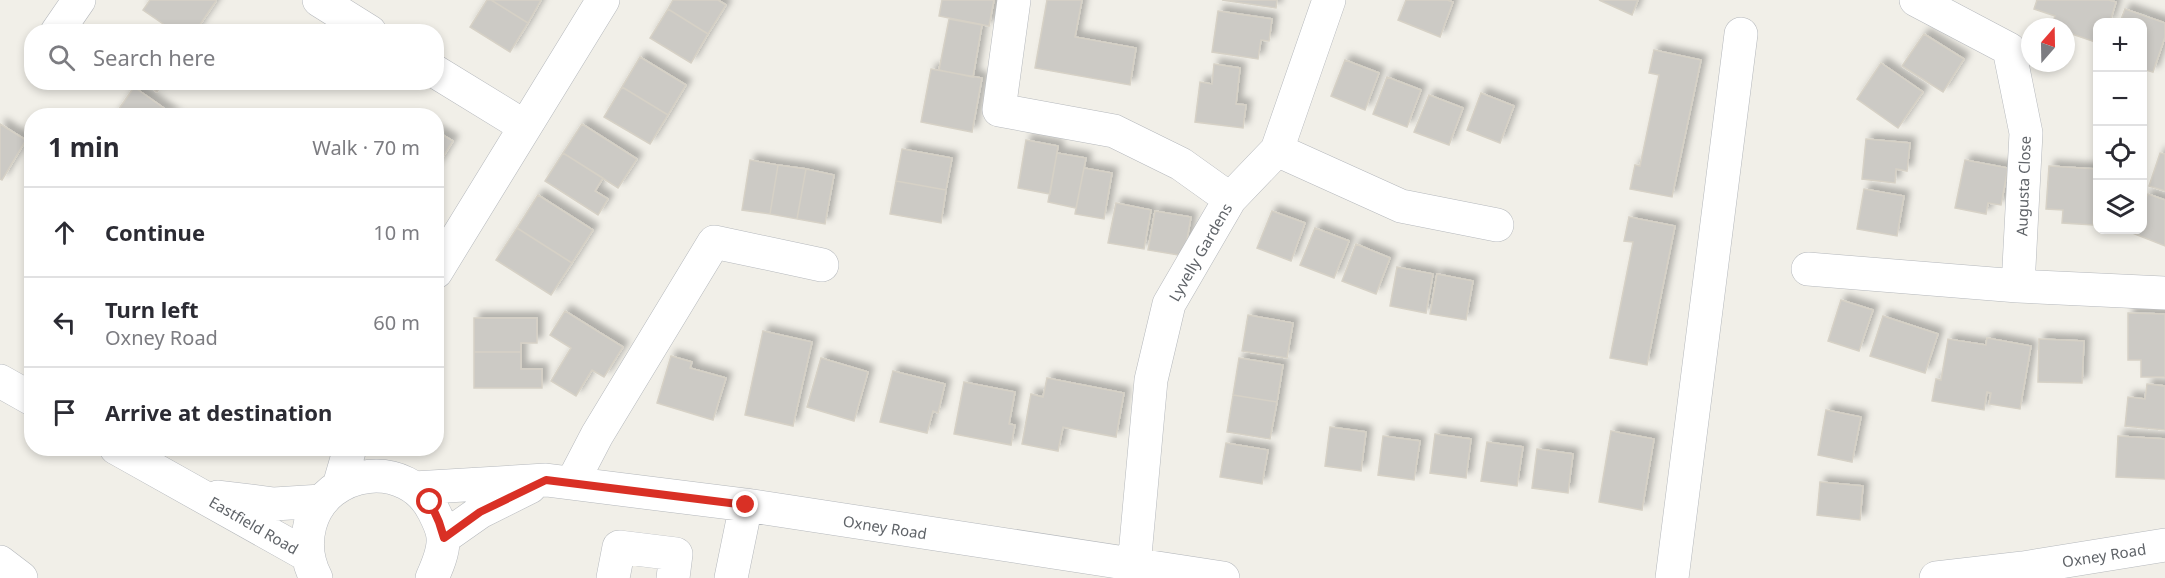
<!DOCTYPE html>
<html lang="en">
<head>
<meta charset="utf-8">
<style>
	:root { --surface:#fff; --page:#f2f2f3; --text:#2b2b33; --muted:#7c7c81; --line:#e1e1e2 }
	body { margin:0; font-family:"Noto Sans",sans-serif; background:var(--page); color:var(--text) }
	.controls { position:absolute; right:18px; top:18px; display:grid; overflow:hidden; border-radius:12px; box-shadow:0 3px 9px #0003 }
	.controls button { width:54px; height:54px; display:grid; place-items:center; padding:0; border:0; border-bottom:2px solid var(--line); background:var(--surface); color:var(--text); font:30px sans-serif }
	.compass { position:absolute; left:2021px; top:18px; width:54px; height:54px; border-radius:50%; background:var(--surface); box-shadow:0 3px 9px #0003; rotate:20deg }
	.stop { position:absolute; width:18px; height:18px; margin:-14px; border:4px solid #d93025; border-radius:50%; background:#fff }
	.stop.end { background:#d93025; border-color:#fff; box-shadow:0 2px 6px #0008 }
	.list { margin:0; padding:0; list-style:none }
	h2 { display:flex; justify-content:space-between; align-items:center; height:78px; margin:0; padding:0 24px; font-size:26px }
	h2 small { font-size:20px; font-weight:400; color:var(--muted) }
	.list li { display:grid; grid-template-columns:39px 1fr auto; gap:18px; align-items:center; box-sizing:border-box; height:90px; padding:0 24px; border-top:2px solid var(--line) }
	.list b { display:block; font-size:22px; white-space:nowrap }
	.list p { margin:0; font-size:20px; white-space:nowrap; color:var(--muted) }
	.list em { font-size:20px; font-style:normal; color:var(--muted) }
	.icon { flex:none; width:33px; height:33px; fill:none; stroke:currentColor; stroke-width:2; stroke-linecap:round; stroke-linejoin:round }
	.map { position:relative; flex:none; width:2165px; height:578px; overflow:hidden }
	.search { position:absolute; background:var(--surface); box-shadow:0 3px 9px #0003; left:24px; top:24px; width:420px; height:66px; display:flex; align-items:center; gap:15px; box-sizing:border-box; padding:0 21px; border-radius:24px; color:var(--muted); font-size:22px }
	.panel { position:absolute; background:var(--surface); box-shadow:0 3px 9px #0003; left:24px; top:108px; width:420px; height:348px; border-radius:24px }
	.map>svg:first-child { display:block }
</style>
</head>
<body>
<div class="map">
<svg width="2165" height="578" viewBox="0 0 2165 578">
	<defs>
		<filter id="shadow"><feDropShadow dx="5.5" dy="-5.5" stdDeviation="3" flood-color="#0004"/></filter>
	</defs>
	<rect width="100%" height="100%" fill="#f1efe8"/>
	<path fill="#cccac5" stroke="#d6d1c6" stroke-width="1.5" filter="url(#shadow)" d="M 150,0 L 215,0 L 216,1 L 195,32 L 175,32 L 143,10 Z
		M 487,0 L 491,0 L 528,23 L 510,52 L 470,27 Z
		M 491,0 L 541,0 L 528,23 Z
		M 673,0 L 718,0 L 726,5 L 708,34 L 668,9 Z
		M 942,0 L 994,0 L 989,26 L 939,16 Z
		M 1047,0 L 1082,0 L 1075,37 L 1136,48 L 1130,85 L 1035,68 Z
		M 1222,0 L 1277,0 L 1276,8 Z
		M 1406,0 L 1447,0 L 1453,2 L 1440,37 L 1398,20 Z
		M 1599,0 L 1638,0 L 1632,15 Z
		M 2037,0 L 2109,0 L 2116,2 L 2110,22 L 2098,22 L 2098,43 L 2066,32 L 2066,27 L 2051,27 L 2055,16 L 2034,9 Z
		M 668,9 L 708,34 L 691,63 L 650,38 Z
		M 2125,9 L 2165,23 L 2165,37 L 2153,72 L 2142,69 L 2142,22 L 2120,22 Z
		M 1218,11 L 1272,19 L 1269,41 L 1261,40 L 1258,59 L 1212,52 Z
		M 949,19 L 982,25 L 973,77 L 939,70 Z
		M 1924,34 L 1964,59 L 1943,92 L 1902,66 Z
		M 1654,50 L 1701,60 L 1672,197 L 1630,189 L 1635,165 L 1640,166 L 1659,75 L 1649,73 Z
		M 640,57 L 686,85 L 668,115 L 622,87 Z
		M 1345,60 L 1379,73 L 1365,110 L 1331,96 Z
		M 1881,63 L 1923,92 L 1898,128 L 1857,99 Z
		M 1214,64 L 1240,68 L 1236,104 L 1246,105 L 1243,128 L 1195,122 L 1200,82 L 1212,84 Z
		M 931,69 L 982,78 L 972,132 L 921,122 Z
		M 1387,77 L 1421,90 L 1407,127 L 1373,114 Z
		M 142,82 L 163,82 L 157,92 Z
		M 134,87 L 175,116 L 114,116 Z
		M 622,87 L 668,115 L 650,144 L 604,117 Z
		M 1481,93 L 1514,106 L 1500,143 L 1467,130 Z
		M 1429,95 L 1463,108 L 1449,145 L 1414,132 Z
		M 0,124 L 26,140 L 2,180 L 0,179 Z
		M 582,124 L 637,159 L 618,188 L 563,153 Z
		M 436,131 L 453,141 L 436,168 Z
		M 1866,139 L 1910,143 L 1907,171 L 1896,169 L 1895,183 L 1862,179 Z
		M 1026,140 L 1058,146 L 1050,194 L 1018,188 Z
		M 902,149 L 952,158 L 946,190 L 896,181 Z
		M 563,153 L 603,178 L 595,191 L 608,199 L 598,215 L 545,181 Z
		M 1057,153 L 1086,158 L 1076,208 L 1048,202 Z
		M 2160,153 L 2165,154 L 2165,191 L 2149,186 Z
		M 750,160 L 778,165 L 770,214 L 742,210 Z
		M 1965,160 L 2008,168 L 2001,205 L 1988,203 L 1986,214 L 1955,208 Z
		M 778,165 L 806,169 L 797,219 L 770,214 Z
		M 2049,166 L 2096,169 L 2093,225 L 2062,223 L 2063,210 L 2046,209 Z
		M 1084,168 L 1112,173 L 1104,219 L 1075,214 Z
		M 806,169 L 834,175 L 825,224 L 797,219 Z
		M 896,181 L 946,190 L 941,223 L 890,214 Z
		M 1864,189 L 1904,196 L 1897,236 L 1857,229 Z
		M 2148,194 L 2165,200 L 2165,246 L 2132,233 L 2134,230 L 2142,230 L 2142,207 Z
		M 538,195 L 593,230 L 572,263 L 517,228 Z
		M 1116,203 L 1151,210 L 1144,249 L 1108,243 Z
		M 1155,211 L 1191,217 L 1184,256 L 1148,250 Z
		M 1272,211 L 1305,223 L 1291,261 L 1257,248 Z
		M 1629,217 L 1675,226 L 1647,365 L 1610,358 L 1633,242 L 1624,241 Z
		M 517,228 L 572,263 L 551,295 L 496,260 Z
		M 1315,228 L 1349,241 L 1334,278 L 1300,265 Z
		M 1356,244 L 1390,258 L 1376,294 L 1342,281 Z
		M 1397,267 L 1433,274 L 1426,313 L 1390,306 Z
		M 1437,274 L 1473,281 L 1466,320 L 1430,314 Z
		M 1841,300 L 1873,310 L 1859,351 L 1828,341 Z
		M 565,311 L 623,347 L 604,377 L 592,370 L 576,396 L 551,381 L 571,348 L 550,335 Z
		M 2128,313 L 2165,314 L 2165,377 L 2141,377 L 2141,360 L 2128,360 Z
		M 1248,315 L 1293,323 L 1287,358 L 1242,351 Z
		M 1883,316 L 1938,334 L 1925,373 L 1870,356 Z
		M 474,318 L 537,318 L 537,343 L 521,343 L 521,352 L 474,352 Z
		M 763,331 L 812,342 L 793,426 L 745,415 Z
		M 1987,338 L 2031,346 L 2020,409 L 1989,404 L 1991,393 L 1987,392 L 1984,410 L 1932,401 L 1936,379 L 1941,380 L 1948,339 L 1986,345 Z
		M 2039,339 L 2084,341 L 2082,383 L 2038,382 Z
		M 474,352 L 521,352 L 521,369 L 542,369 L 542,388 L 474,388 Z
		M 671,356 L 692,362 L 690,368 L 726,378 L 713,420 L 657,403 Z
		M 821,358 L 868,372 L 854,421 L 807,407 Z
		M 1239,358 L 1283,365 L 1277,402 L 1233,395 Z
		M 893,371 L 945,384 L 938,413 L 933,411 L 927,433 L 880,422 Z
		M 1047,378 L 1124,393 L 1116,437 L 1063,427 L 1058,451 L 1022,444 L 1031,394 L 1043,397 Z
		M 964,382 L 1015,392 L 1009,424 L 1015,425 L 1011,445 L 954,434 Z
		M 2147,384 L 2165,386 L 2165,430 L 2125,426 L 2128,397 L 2145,399 Z
		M 1233,395 L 1277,402 L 1270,439 L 1227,432 Z
		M 1826,410 L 1861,417 L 1852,462 L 1818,455 Z
		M 1330,427 L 1366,432 L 1361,471 L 1325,466 Z
		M 1611,431 L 1654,439 L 1642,510 L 1599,502 Z
		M 1435,434 L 1471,439 L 1466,478 L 1430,473 Z
		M 1383,436 L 1420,441 L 1414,480 L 1378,475 Z
		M 2118,436 L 2165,439 L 2165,479 L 2116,477 Z
		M 1487,442 L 1523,447 L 1517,486 L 1481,481 Z
		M 1226,443 L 1268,450 L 1262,484 L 1220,477 Z
		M 1537,449 L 1573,454 L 1568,493 L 1532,488 Z
		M 1820,482 L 1863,486 L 1860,520 L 1817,515 Z"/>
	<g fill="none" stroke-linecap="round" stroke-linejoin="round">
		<defs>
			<path id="minor" d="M 319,0 L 370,32
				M 1014,0 L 999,110 L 1114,131 L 1181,164 L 1230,199
				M 1916,0 L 2009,49 L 2026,133 L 2018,286
				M 57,32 L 79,0
				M 436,72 L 524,126
				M 1277,150 L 1401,206 L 1497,225
				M 1808,269 L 2018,286 L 2165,293
				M 436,272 L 603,0
				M 0,381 L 32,399
				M 116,448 L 307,555
				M 572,483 L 597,435 L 714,242 L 822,265
				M 339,486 L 350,448
				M 414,488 L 546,480 L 746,505 L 1223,578
				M 218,497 L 274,504 L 322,501
				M 443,538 L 480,512 L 530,487
				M 0,562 L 21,578
				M 1134,566 L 1151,380 L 1169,304 L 1230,199 L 1277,150 L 1329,0
				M 316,578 C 307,561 305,544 310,525 C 326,467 408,458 434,512 C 438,520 443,530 443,538 C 444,551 437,567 432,578
				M 613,578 L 619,547 L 676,554 L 673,578
				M 731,578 L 746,505
				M 1672,578 L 1741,34
				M 1936,578 L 2023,568 L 2165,545"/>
		</defs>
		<use href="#minor" stroke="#b5b8bc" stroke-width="34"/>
		<use href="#minor" stroke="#fff" stroke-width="33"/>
	</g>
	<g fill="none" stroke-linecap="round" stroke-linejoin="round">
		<path stroke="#d93025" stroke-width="8" d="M 430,502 L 439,522 L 444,538 L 480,512 L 546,480 L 746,505"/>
	</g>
	<g text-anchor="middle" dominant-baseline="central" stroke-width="4.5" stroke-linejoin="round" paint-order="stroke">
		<g font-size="15" fill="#5f6368" stroke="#fff">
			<text transform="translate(2023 186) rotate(-88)">Augusta Close</text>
			<text transform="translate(1200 252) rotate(-60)">Lyvelly Gardens</text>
			<text transform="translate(254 525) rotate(30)">Eastfield Road</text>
			<text transform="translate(885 527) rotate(9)">Oxney Road</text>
			<text transform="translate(2104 555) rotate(-9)">Oxney Road</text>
		</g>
	</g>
</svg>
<div class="controls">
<button>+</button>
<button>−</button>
<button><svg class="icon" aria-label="locate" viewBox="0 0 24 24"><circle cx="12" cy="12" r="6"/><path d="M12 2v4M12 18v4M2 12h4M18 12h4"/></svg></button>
<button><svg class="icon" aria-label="layers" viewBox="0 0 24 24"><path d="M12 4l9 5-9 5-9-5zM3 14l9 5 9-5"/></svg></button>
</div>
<svg class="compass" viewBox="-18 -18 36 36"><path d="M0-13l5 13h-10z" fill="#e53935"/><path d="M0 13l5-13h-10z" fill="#7c7c81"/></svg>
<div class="stop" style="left:430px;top:502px"></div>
<div class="stop end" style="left:746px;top:505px"></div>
<div class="search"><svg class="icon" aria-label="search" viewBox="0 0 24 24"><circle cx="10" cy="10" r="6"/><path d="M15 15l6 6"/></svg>Search here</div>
<section class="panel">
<h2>1 min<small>Walk · 70 m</small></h2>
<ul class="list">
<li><svg class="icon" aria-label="ahead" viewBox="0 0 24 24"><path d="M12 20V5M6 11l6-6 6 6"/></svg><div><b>Continue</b></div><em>10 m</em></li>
<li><svg class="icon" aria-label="left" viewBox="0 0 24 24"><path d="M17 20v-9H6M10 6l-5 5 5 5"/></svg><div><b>Turn left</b><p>Oxney Road</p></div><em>60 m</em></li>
<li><svg class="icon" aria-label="arrive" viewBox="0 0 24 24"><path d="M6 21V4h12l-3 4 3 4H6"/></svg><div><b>Arrive at destination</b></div></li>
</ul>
</section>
</div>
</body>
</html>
